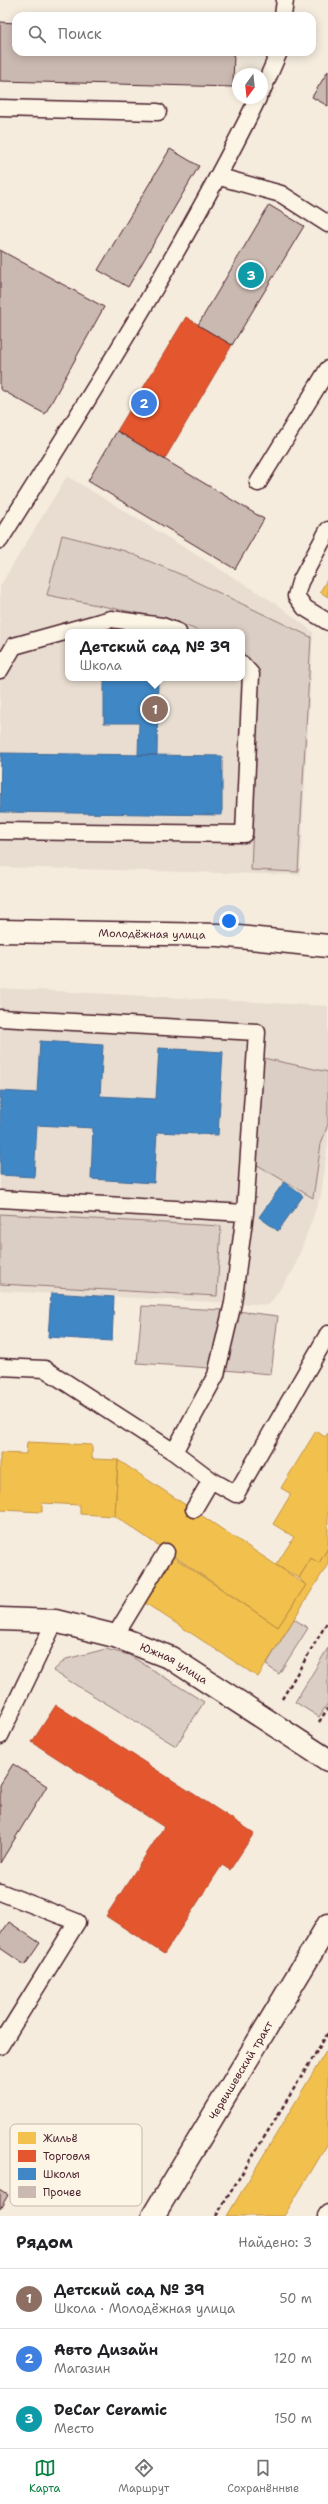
<!DOCTYPE html>
<html lang="ru">
<head>
<meta charset="utf-8">
<style>
	:root { --surface:#fff; --page:#f6f6f6; --text:#202124; --muted:#757577; --line:#e0e0e0; --accent:#0b8043 }
	body { margin:0; font-family:"Shantell Sans",sans-serif; background:var(--page); color:var(--text) }
	.compass { position:absolute; left:232px; top:68px; width:36px; height:36px; border-radius:50%; background:var(--surface); box-shadow:0 2px 10px #0003; rotate:195deg }
	.you { position:absolute; left:229px; top:921px; width:14px; height:14px; margin:-10px; border:3px solid #fff; border-radius:50%; background:#1a73e8; box-shadow:0 0 0 6px #1a73e833 }
	.badge { display:grid; place-items:center; width:26px; height:26px; border-radius:50%; background:var(--accent); color:#fff; font-size:13px; font-weight:700 }
	.pin { position:absolute; translate:-50% -50%; border:2px solid #fff; box-shadow:0 1px 4px #0006 }
	.popup { position:absolute; left:65px; top:629px; width:180px; height:52px; box-sizing:border-box; display:grid; place-content:center; border-radius:8px; background:var(--surface); filter:drop-shadow(0 1px 3px #0005); font-size:13px; white-space:nowrap; color:var(--muted) }
	.popup b { font-size:15px; color:var(--text) }
	.popup::after { content:''; position:absolute; left:50%; top:100%; margin-left:-8px; border:8px solid transparent; border-top-color:var(--surface) }
	.list { margin:0; padding:0; list-style:none }
	h2 { display:flex; justify-content:space-between; align-items:center; height:52px; margin:0; padding:0 16px; font-size:17px }
	h2 small { font-size:13px; font-weight:400; color:var(--muted) }
	.list li { display:grid; grid-template-columns:26px 1fr auto; gap:12px; align-items:center; box-sizing:border-box; height:60px; padding:0 16px; border-top:1px solid var(--line) }
	.list b { display:block; font-size:15px; white-space:nowrap }
	.list p { margin:0; font-size:13px; white-space:nowrap; color:var(--muted) }
	.list em { font-size:13px; font-style:normal; color:var(--muted) }
	.icon { flex:none; width:22px; height:22px; fill:none; stroke:currentColor; stroke-width:2; stroke-linecap:round; stroke-linejoin:round }
	.map { position:relative; flex:none; width:328px; height:2216px; overflow:hidden }
	.search { position:absolute; background:var(--surface); box-shadow:0 2px 10px #0003; left:12px; right:12px; top:12px; height:44px; display:flex; align-items:center; gap:10px; box-sizing:border-box; padding:0 14px; border-radius:12px; color:var(--muted); font-size:15px }
	.sheet { height:232px; background:var(--surface) }
	nav { display:flex; justify-content:space-around; align-items:center; box-sizing:border-box; height:56px; border-top:1px solid var(--line); background:var(--surface); font-size:11px; color:var(--muted) }
	nav a { display:grid; justify-items:center; gap:2px }
	nav .on { color:var(--accent) }
	.map>svg:first-child { display:block }
</style>
</head>
<body>
<div class="map">
<svg width="328" height="2216" viewBox="0 0 328 2216">
	<rect width="100%" height="100%" fill="#f5ecde"/>
	<filter id="ink" filterUnits="userSpaceOnUse"><feTurbulence type="fractalNoise" baseFrequency=".025" numOctaves="2"/><feDisplacementMap in="SourceGraphic" scale="8" xChannelSelector="R" yChannelSelector="G"/><feConvolveMatrix kernelMatrix="1 2 1 2 8 2 1 2 1" color-interpolation-filters="sRGB"/></filter>
	<g filter="url(#ink)">
		<path fill="#e8ddd0" fill-rule="evenodd" d="M 67,476 L 277,604 L 313,632 L 300,875 L 0,867 L 0,586 ZM 68,632 L 242,632 L 242,678 L 68,678 Z
			M 0,988 L 328,1006 L 328,1142 L 321,1195 L 294,1269 L 269,1305 L 0,1291 Z"/>
		<path fill="#dbcec4" stroke="#927678" d="M 62,535 L 125,551 L 182,575 L 311,637 L 298,872 L 251,870 L 259,674 L 242,651 L 242,632 L 201,632 L 172,620 L 47,595 Z
			M 263,1058 L 328,1072 L 328,1124 L 321,1144 L 313,1198 L 254,1163 Z
			M 0,1214 L 221,1226 L 217,1296 L 0,1284 Z
			M 142,1306 L 223,1310 L 210,1368 L 137,1363 Z
			M 237,1311 L 278,1316 L 271,1374 L 223,1370 Z
			M 294,1619 L 308,1628 L 279,1674 L 266,1665 Z
			M 328,1648 L 328,1703 L 319,1717 L 295,1702 Z
			M 106,1649 L 129,1655 L 204,1702 L 176,1746 L 53,1671 L 66,1659 Z"/>
		<path fill="#f2c14e" stroke="#c09044" d="M 328,578 L 328,597 L 320,592 Z
			M 316,1431 L 325,1437 L 328,1433 L 328,1548 L 319,1563 L 311,1558 L 299,1578 L 276,1565 L 294,1537 L 273,1524 L 291,1494 L 281,1488 Z
			M 27,1442 L 92,1445 L 92,1459 L 118,1460 L 115,1516 L 80,1514 L 80,1505 L 42,1503 L 42,1512 L 0,1510 L 0,1453 L 26,1454 Z
			M 118,1460 L 306,1585 L 278,1627 L 115,1516 Z
			M 328,1548 L 328,1564 L 258,1677 L 142,1601 L 170,1555 L 278,1627 L 306,1585 L 299,1578 L 311,1558 L 319,1563 Z
			M 328,2048 L 328,2143 L 315,2165 L 284,2216 L 227,2216 Z"/>
		<path fill="#e4572e" stroke="#b6462d" d="M 186,317 L 232,345 L 164,460 L 117,431 Z
			M 56,1705 L 254,1833 L 230,1870 L 222,1865 L 164,1954 L 106,1916 L 164,1827 L 32,1742 Z"/>
		<path fill="#3f88c5" stroke="#426897" d="M 104,678 L 158,678 L 157,755 L 138,755 L 139,723 L 104,723 Z
			M 1,753 L 222,756 L 222,815 L 0,812 Z
			M 40,1041 L 103,1045 L 100,1096 L 156,1099 L 159,1048 L 223,1052 L 218,1135 L 157,1132 L 154,1183 L 91,1179 L 93,1128 L 37,1125 L 34,1177 L 0,1175 L 0,1091 L 37,1093 Z
			M 284,1182 L 303,1196 L 278,1231 L 259,1217 Z
			M 51,1293 L 114,1297 L 112,1341 L 48,1337 Z"/>
		<path fill="#cab9b1" stroke="#4a1f2b" d="M 0,22 L 16,23 L 16,52 L 234,52 L 233,87 L 0,81 Z
			M 328,71 L 328,106 L 312,97 Z
			M 170,149 L 199,166 L 128,287 L 98,270 Z
			M 269,205 L 304,226 L 232,345 L 198,325 Z
			M 0,250 L 104,307 L 45,414 L 0,389 Z
			M 117,431 L 264,519 L 235,569 L 88,481 Z
			M 13,1764 L 47,1786 L 0,1863 L 0,1785 Z
			M 9,1922 L 40,1943 L 25,1965 L 0,1948 L 0,1935 Z
			M 0,2190 L 8,2195 L 0,2209 Z"/>
		<g fill="none" stroke-linecap="round" stroke-linejoin="round">
			<defs>
				<path id="lane" d="M 283,16 L 285,0
					M 262,91 L 279,52
					M 0,108 L 158,112
					M 220,177 L 281,194 L 328,224
					M 258,483 L 328,369
					M 328,530 L 300,582 L 296,596 L 305,608 L 328,622
					M 0,540 C 90,396 183,251 258,98
					M 0,670 L 14,646 L 111,619 L 162,626 L 178,632
					M 0,831 L 244,834 L 251,674 L 242,664
					M 0,1018 L 257,1032 L 245,1213 L 233,1303 L 216,1375 L 174,1452
					M 0,1199 L 245,1213
					M 0,1367 L 45,1369 L 174,1452 L 211,1480
					M 194,1509 L 211,1480 L 236,1494 L 328,1334
					M 115,1636 L 166,1552
					M 0,1736 L 55,1621
					M 0,1892 L 77,1922 L 0,2046
					M 326,2216 L 328,2213"/>
				<g id="street">
					<path id="s1" d="M 0,1619 L 55,1621 L 115,1636 L 171,1658 L 328,1760"/>
				</g>
				<g id="secondary">
					<path id="s2" d="M 0,931 L 219,935 L 328,946"/>
				</g>
				<g id="primary">
					<path id="s3" d="M 153,2216 L 328,1925"/>
				</g>
			</defs>
			<use href="#lane" stroke="#4a1f2b" stroke-width="19"/>
			<use href="#street" stroke="#4a1f2b" stroke-width="25"/>
			<use href="#secondary" stroke="#4a1f2b" stroke-width="25"/>
			<use href="#primary" stroke="#4a1f2b" stroke-width="25"/>
			<path stroke="#4a1f2b" stroke-width="2.5" stroke-dasharray="4 3" stroke-linecap="butt" d="M 282,1699 L 328,1621
				M 319,1722 L 328,1708
				M 216,2216 L 328,2033"/>
			<use href="#lane" stroke="#fcf5e5" stroke-width="16"/>
			<use href="#street" stroke="#fcf5e5" stroke-width="22"/>
			<use href="#secondary" stroke="#fcf5e5" stroke-width="22"/>
			<use href="#primary" stroke="#fcf5e5" stroke-width="22"/>
		</g>
	</g>
	<g text-anchor="middle" dominant-baseline="central" stroke-width="4" stroke-linejoin="round" paint-order="stroke">
		<g font-size="11" fill="#4a1f2b" stroke="#fcf5e5">
			<text stroke="none"><textPath href="#s2" startOffset="152">Молодёжная улица</textPath></text>
			<text stroke="none"><textPath href="#s1" startOffset="182">Южная улица</textPath></text>
			<text stroke="none"><textPath href="#s3" startOffset="170">Червишевский тракт</textPath></text>
		</g>
	</g>
	<rect x="10" y="2124" width="132" height="82" rx="6" fill="#fcf5e5" stroke="#c7b5ad" stroke-width="1"/>
	<rect x="18" y="2132" width="18" height="12" fill="#f2c14e"/>
	<rect x="18" y="2150" width="18" height="12" fill="#e4572e"/>
	<rect x="18" y="2168" width="18" height="12" fill="#3f88c5"/>
	<rect x="18" y="2186" width="18" height="12" fill="#cab9b1"/>
	<g font-size="11" fill="#4a1f2b">
		<text x="43" y="2142">Жильё</text>
		<text x="43" y="2160">Торговля</text>
		<text x="43" y="2178">Школы</text>
		<text x="43" y="2196">Прочее</text>
	</g>
</svg>
<svg class="compass" viewBox="-18 -18 36 36"><path d="M0-13l5 13h-10z" fill="#e53935"/><path d="M0 13l5-13h-10z" fill="#757577"/></svg>
<div class="you"></div>
<div class="pin badge" style="left:155px;top:709px;background:#8d6e63">1</div>
<div class="popup"><b>Детский сад № 39</b>Школа</div>
<div class="pin badge" style="left:144px;top:403px;background:#3f7fe0">2</div>
<div class="pin badge" style="left:251px;top:275px;background:#0f9aa8">3</div>
<div class="search"><svg class="icon" aria-label="search" viewBox="0 0 24 24"><circle cx="10" cy="10" r="6"/><path d="M15 15l6 6"/></svg>Поиск</div>
</div>
<section class="sheet">
<h2>Рядом<small>Найдено: 3</small></h2>
<ul class="list">
<li><span class="badge" style="background:#8d6e63">1</span><div><b>Детский сад № 39</b><p>Школа · Молодёжная улица</p></div><em>50 m</em></li>
<li><span class="badge" style="background:#3f7fe0">2</span><div><b>Авто Дизайн</b><p>Магазин</p></div><em>120 m</em></li>
<li><span class="badge" style="background:#0f9aa8">3</span><div><b>DeCar Ceramic</b><p>Место</p></div><em>150 m</em></li>
</ul>
</section>
<nav>
<a class="on"><svg class="icon" aria-label="map" viewBox="0 0 24 24"><path d="M3 6l6-2 6 2 6-2v14l-6 2-6-2-6 2zM9 4v14M15 6v14"/></svg>Карта</a>
<a><svg class="icon" aria-label="directions" viewBox="0 0 24 24"><path d="M12 3l9 9-9 9-9-9zM9 14v-3h6M13 9l2 2-2 2"/></svg>Маршрут</a>
<a><svg class="icon" aria-label="saved" viewBox="0 0 24 24"><path d="M7 4h10v16l-5-4-5 4z"/></svg>Сохранённые</a>
</nav>
</body>
</html>
